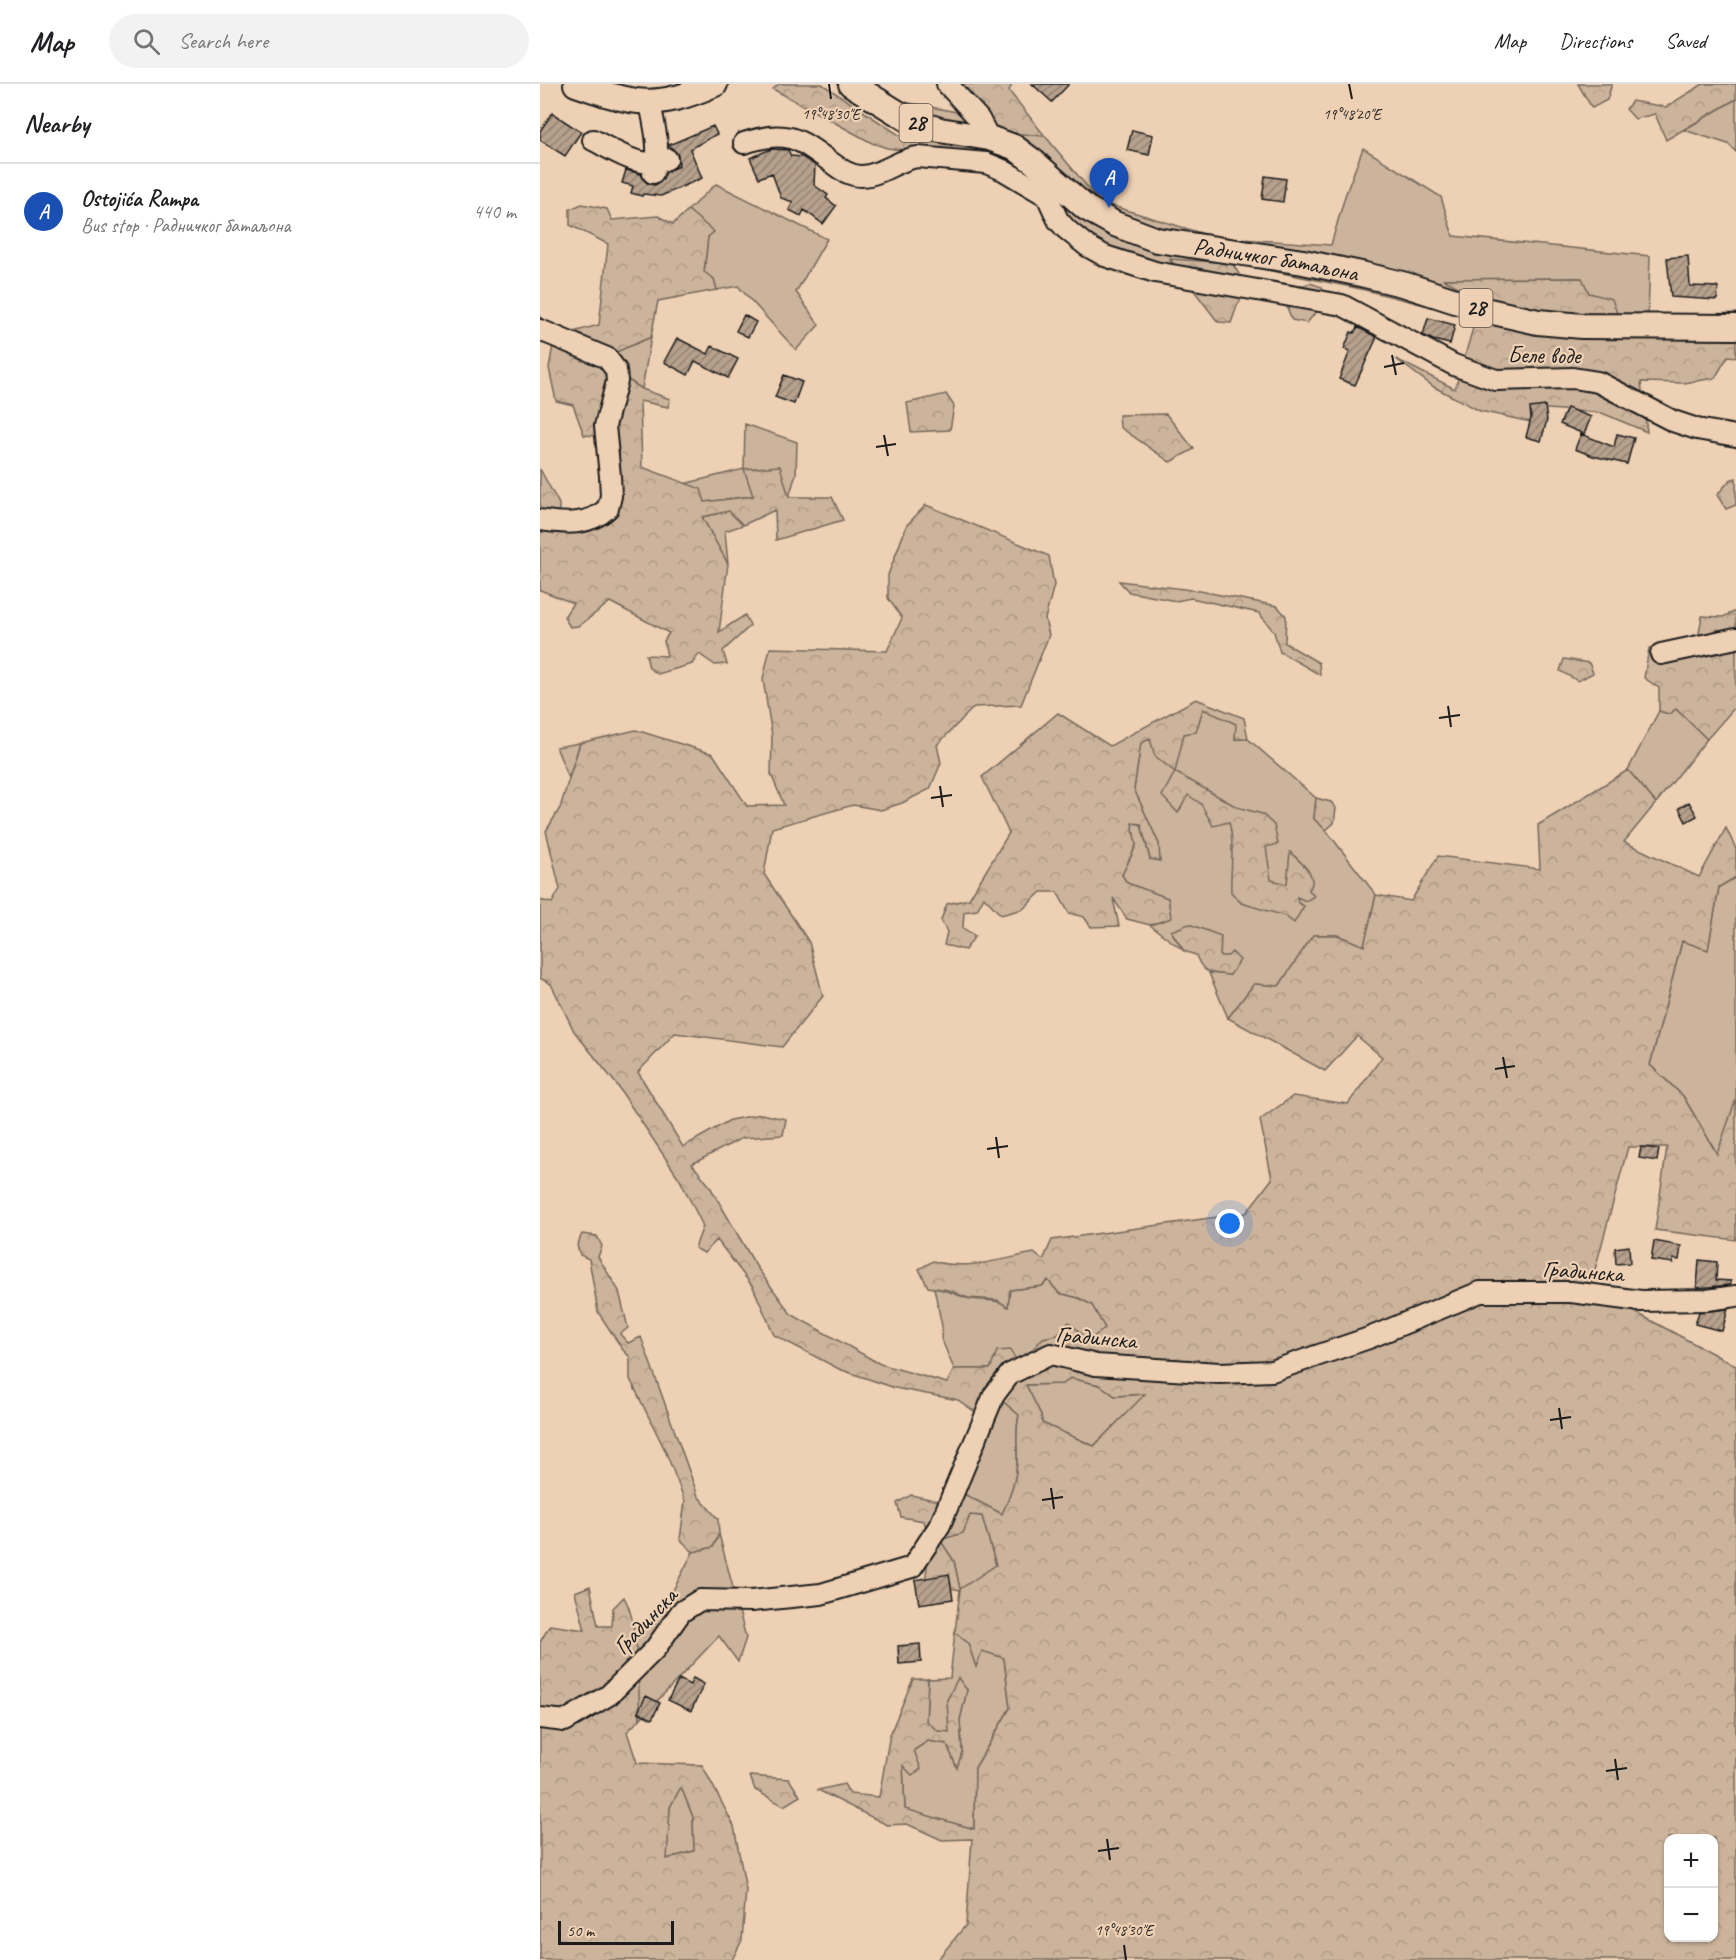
<!DOCTYPE html>
<html lang="en">
<head>
<meta charset="utf-8">
<style>
	:root { --surface:#fff; --page:#f2f2f2; --text:#202124; --muted:#757577; --line:#e0e0e0; --accent:#1f6fb2 }
	body { margin:0; font-family:Caveat,sans-serif; background:var(--page); color:var(--text) }
	.controls { position:absolute; right:18px; bottom:18px; display:grid; overflow:hidden; border-radius:12px; box-shadow:0 2px 4px #0004 }
	.controls button { width:54px; height:54px; display:grid; place-items:center; padding:0; border:0; border-bottom:2px solid var(--line); background:var(--surface); color:var(--text); font:30px sans-serif }
	.scale { position:absolute; left:18px; bottom:15px; width:116px; box-sizing:border-box; padding-left:6px; border:3px solid #1c1c1c; border-top:0; font-size:16px; line-height:21px; white-space:nowrap; color:#1c1c1c; -webkit-text-stroke:4px #eed1b4; paint-order:stroke }
	.you { position:absolute; left:690px; top:1140px; width:21px; height:21px; margin:-15px; border:4px solid #fff; border-radius:50%; background:#1a73e8; box-shadow:0 0 0 9px #1a73e833 }
	.badge { display:grid; place-items:center; width:39px; height:39px; border-radius:50%; background:var(--accent); color:#fff; font-size:20px; font-weight:700 }
	.pin { position:absolute; translate:-50% -50px; filter:drop-shadow(0 2px 3px #0008) }
	.pin::after { content:''; position:absolute; top:32px; width:21px; height:18px; background:inherit; clip-path:polygon(0 0,100% 0,50% 100%) }
	.list { margin:0; padding:0; list-style:none }
	h2 { display:flex; justify-content:space-between; align-items:center; height:78px; margin:0; padding:0 24px; font-size:26px }
	h2 small { font-size:20px; font-weight:400; color:var(--muted) }
	.list li { display:grid; grid-template-columns:39px 1fr auto; gap:18px; align-items:center; box-sizing:border-box; height:96px; padding:0 24px; border-top:2px solid var(--line) }
	.list b { display:block; font-size:22px; white-space:nowrap }
	.list p { margin:0; font-size:20px; white-space:nowrap; color:var(--muted) }
	.list em { font-size:20px; font-style:normal; color:var(--muted) }
	.icon { flex:none; width:33px; height:33px; fill:none; stroke:currentColor; stroke-width:2; stroke-linecap:round; stroke-linejoin:round }
	.map { position:relative; flex:none; width:1196px; height:1876px; overflow:hidden }
	header { display:flex; align-items:center; gap:36px; box-sizing:border-box; height:84px; padding:0 30px; background:var(--surface); border-bottom:2px solid var(--line) }
	header strong { font-size:28px }
	nav { display:flex; gap:33px; margin-inline-start:auto; font-size:21px }
	.search { width:420px; height:54px; background:var(--page); display:flex; align-items:center; gap:15px; box-sizing:border-box; padding:0 21px; border-radius:33px; color:var(--muted); font-size:22px }
	main { display:flex }
	aside { flex:1; background:var(--surface) }
	.map>svg:first-child { display:block }
</style>
</head>
<body>
<header>
<strong>Map</strong>
<div class="search"><svg class="icon" aria-label="search" viewBox="0 0 24 24"><circle cx="10" cy="10" r="6"/><path d="M15 15l6 6"/></svg>Search here</div>
<nav><a>Map</a><a>Directions</a><a>Saved</a></nav>
</header>
<main>
<aside>
<h2>Nearby<small></small></h2>
<ul class="list">
<li><span class="badge" style="background:#1a4fb4">A</span><div><b>Ostojića Rampa</b><p>Bus stop · Радничког батаљона</p></div><em>440 m</em></li>
</ul>
</aside>
<div class="map">
<svg width="1196" height="1876" viewBox="0 0 1196 1876">
	<defs>
		<pattern id="forest-crowns" width="20" height="18" patternUnits="userSpaceOnUse" patternTransform="scale(1.5)"><rect width="20" height="18" fill="#ccb39b"/><path d="M2 6a3 3 0 1 1 6 0M12 15a3 3 0 1 1 6 0" fill="none" stroke="#af9985"/></pattern>
		<pattern id="building-hatch" width="6" height="6" patternUnits="userSpaceOnUse" patternTransform="scale(1.5)"><rect width="6" height="6" fill="#b7a18d"/><path d="M-1 1l2-2M0 6l6-6M5 7l2-2" fill="none" stroke="#948272"/></pattern>
	</defs>
	<rect width="100%" height="100%" fill="#eed1b4"/>
	<filter id="ink" filterUnits="userSpaceOnUse"><feTurbulence type="fractalNoise" baseFrequency=".0167" numOctaves="2"/><feDisplacementMap in="SourceGraphic" scale="12" xChannelSelector="R" yChannelSelector="G"/><feConvolveMatrix kernelMatrix="1 2 1 2 8 2 1 2 1" color-interpolation-filters="sRGB"/></filter>
	<g filter="url(#ink)">
		<path fill="#ccb39b" stroke="#74685c" stroke-width="1.5" d="M 349,15 L 443,33 L 462,48 L 505,52 L 560,118 L 674,153 L 791,161 L 805,112 L 823,64 L 901,113 L 913,152 L 1110,172 L 1108,232 L 1078,235 L 1049,209 L 1041,194 L 905,195 L 946,218 L 936,234 L 821,205 L 692,179 L 630,176 L 649,200 L 538,162 L 502,115 L 462,80 L 401,36 Z
			M 1196,15 L 1196,68 L 1188,60 L 1144,46 Z
			M 176,100 L 287,155 L 256,208 L 279,241 L 256,266 L 198,202 L 177,206 L 174,195 L 164,189 L 168,153 L 148,126 Z
			M 111,253 L 102,305 L 57,276 Z
			M 205,340 L 257,358 L 256,390 L 249,413 L 213,412 L 165,418 L 144,400 L 204,385 Z
			M 189,427 L 203,441 L 185,447 L 188,480 L 162,433 Z
			M 663,624 L 697,640 L 695,655 L 708,655 L 776,714 L 774,735 L 786,746 L 836,811 L 824,862 L 797,851 L 774,851 L 739,902 L 714,900 L 688,934 L 669,889 L 690,891 L 688,872 L 680,873 L 631,847 L 644,867 L 610,841 L 631,834 L 628,814 L 587,799 L 582,791 L 596,762 L 591,739 L 601,740 L 610,775 L 619,760 L 594,705 L 601,658 L 610,655 L 656,647 Z
			M 1136,625 L 1167,655 L 1116,719 L 1088,686 L 1119,627 L 1129,630 Z
			M 40,659 L 29,694 L 16,663 Z
			M 1196,793 L 1196,1015 L 1178,1071 L 1143,1012 L 1110,981 L 1142,857 L 1168,865 L 1179,803 Z
			M 508,1196 L 519,1209 L 539,1214 L 552,1221 L 565,1244 L 549,1257 L 517,1251 L 495,1274 L 450,1285 L 414,1285 L 401,1254 L 402,1242 L 394,1204 C 406,1206 415,1210 426,1214 C 443,1218 451,1213 468,1222 L 469,1206 L 502,1202 Z
			M 530,1294 L 560,1301 L 575,1312 L 606,1310 L 554,1362 L 502,1339 L 501,1331 L 486,1301 L 523,1300 Z
			M 460,1315 L 479,1331 C 475,1348 478,1362 477,1379 C 476,1397 470,1414 462,1430 L 418,1407 Z
			M 430,1431 L 442,1432 L 456,1481 L 420,1506 L 414,1477 L 400,1456 L 423,1449 Z
			M 179,1450 L 206,1554 L 198,1578 L 179,1552 L 100,1635 L 94,1551 L 127,1518 L 153,1468 L 173,1463 Z
			M 415,1548 L 428,1559 L 436,1582 L 442,1566 L 464,1574 L 470,1624 L 435,1684 L 434,1745 L 365,1726 L 363,1680 L 374,1666 L 388,1657 L 407,1660 L 416,1682 L 422,1668 L 420,1636 L 427,1606 L 407,1616 L 410,1648 L 398,1647 L 386,1637 L 388,1595 L 410,1594 Z
			M 141,1702 L 153,1733 L 154,1767 L 126,1775 L 130,1723 Z"/>
		<path fill="url(#forest-crowns)" stroke="#74685c" stroke-width="1.5" fill-rule="evenodd" d="M 239,0 L 282,0 L 359,51 L 438,63 L 462,80 L 347,64 L 332,59 L 233,5 Z
			M 413,0 L 472,0 L 469,7 L 505,52 L 462,48 L 443,33 Z
			M 1038,0 L 1072,0 L 1067,16 L 1052,24 Z
			M 1163,0 L 1196,0 L 1196,15 L 1126,56 L 1115,30 L 1095,35 L 1086,25 L 1092,17 L 1126,23 Z
			M 42,120 L 67,125 L 72,136 L 118,132 L 133,140 L 148,126 L 174,148 L 168,153 L 164,188 L 174,195 L 177,206 L 118,217 L 111,253 L 58,276 L 102,305 L 130,315 L 128,323 L 100,317 L 102,383 L 161,405 L 165,418 L 213,412 L 204,385 L 240,382 L 249,413 L 292,413 L 303,436 L 236,456 L 235,426 L 203,441 L 189,427 L 162,433 L 188,480 L 179,548 L 205,531 L 210,542 L 183,567 L 187,580 L 175,581 L 159,570 L 152,580 L 118,590 L 109,584 L 106,571 L 127,572 L 124,557 L 129,549 L 70,518 L 39,542 L 30,543 L 24,533 L 33,519 L 0,506 L 0,385 L 19,420 L 19,430 C 46,430 53,432 67,407 L 57,352 L 44,351 L 33,321 L 16,317 L 9,284 L 13,261 L 0,253 L 0,233 L 26,250 L 59,241 L 68,160 L 30,141 L 30,125 Z
			M 630,175 L 692,179 L 708,204 L 697,222 L 691,239 L 678,238 Z
			M 1042,194 L 1049,209 L 1072,215 L 1079,235 L 1196,229 L 1196,273 L 1188,272 L 1175,294 L 1144,299 L 1101,298 L 1107,348 L 1062,329 L 994,324 L 991,338 L 940,327 L 894,303 L 856,275 L 915,305 L 936,234 L 946,218 L 903,195 Z
			M 770,199 L 782,203 L 785,217 L 767,239 L 752,236 L 741,208 Z
			M 406,310 L 414,322 L 410,346 L 371,348 L 367,319 Z
			M 626,330 L 654,365 L 630,378 L 580,343 L 579,331 Z
			M 1196,394 L 1196,421 L 1186,425 L 1177,411 L 1190,396 Z
			M 386,421 L 509,472 L 514,501 L 505,535 L 509,551 L 481,621 L 434,623 L 397,661 L 401,679 L 390,705 L 362,719 L 341,726 L 313,721 L 232,744 L 224,790 L 269,858 L 283,912 L 242,963 L 135,949 L 98,988 L 143,1063 L 190,1036 L 221,1030 L 246,1035 L 243,1051 L 202,1054 L 152,1080 L 169,1101 L 216,1182 L 251,1230 L 340,1280 L 407,1299 L 414,1285 L 450,1285 L 457,1267 L 470,1266 L 480,1282 L 495,1274 L 491,1267 L 503,1254 L 517,1251 L 529,1238 L 549,1257 L 565,1244 L 552,1221 L 539,1214 L 519,1209 L 508,1196 L 502,1202 L 470,1206 L 468,1223 L 457,1216 L 428,1214 L 408,1206 L 388,1203 L 379,1185 L 393,1177 C 425,1187 462,1175 494,1169 L 503,1176 L 512,1156 L 706,1129 L 732,1095 L 720,1036 L 753,1012 L 808,1020 L 842,973 L 817,952 L 785,987 L 688,934 L 714,900 L 739,902 L 773,851 L 797,851 L 824,862 L 836,811 L 871,817 L 898,772 L 1000,785 L 998,741 L 1088,686 L 1116,719 L 1084,758 L 1159,793 L 1186,744 L 1196,765 L 1196,793 L 1179,803 L 1168,866 L 1142,857 L 1110,981 L 1143,1012 L 1177,1070 L 1196,1015 L 1196,1156 L 1115,1146 L 1127,1063 L 1088,1063 L 1050,1204 L 1196,1282 L 1196,1876 L 397,1876 L 426,1841 L 432,1755 L 402,1756 L 367,1740 L 347,1741 L 278,1706 L 304,1700 L 310,1710 L 339,1713 L 350,1650 L 373,1595 L 388,1595 L 386,1637 L 398,1647 L 409,1648 L 407,1616 L 418,1594 L 427,1606 L 420,1636 L 422,1668 L 417,1684 L 407,1660 L 388,1657 L 374,1666 L 381,1685 L 372,1691 L 363,1682 L 365,1725 L 434,1745 L 435,1684 L 470,1624 L 464,1574 L 442,1567 L 436,1583 L 428,1559 L 415,1548 L 420,1506 L 385,1499 L 390,1458 L 384,1437 L 361,1433 L 357,1419 L 371,1411 L 408,1419 L 418,1407 L 462,1430 C 470,1414 476,1397 477,1379 C 478,1362 475,1348 479,1331 L 460,1315 L 444,1334 L 418,1316 L 355,1304 L 299,1285 L 234,1251 L 213,1203 L 177,1156 L 164,1169 L 155,1164 L 163,1142 L 140,1096 L 77,1001 L 34,947 L 11,900 L 0,894 L 0,816 L 12,819 L 20,805 L 6,747 L 20,724 L 40,659 L 96,646 L 173,670 L 207,722 L 244,721 L 231,690 L 232,652 L 223,595 L 230,564 L 347,567 L 362,534 L 348,514 L 348,491 L 367,441 ZM 530,1294 L 560,1301 L 575,1312 L 605,1310 L 554,1362 L 502,1339 L 501,1331 L 486,1301 L 523,1300 ZM 430,1431 L 442,1432 L 456,1481 L 420,1505 L 414,1477 L 400,1456 L 423,1449 ZM 1128,1754 L 1174,1754 L 1174,1854 L 1128,1854 Z
			M 579,497 L 660,507 L 737,522 L 746,532 L 745,559 L 779,579 L 780,591 L 740,568 L 734,548 L 719,529 L 651,514 L 636,517 L 589,508 Z
			M 1196,527 L 1196,622 L 1167,655 L 1136,625 L 1129,630 L 1119,627 L 1119,604 L 1104,594 L 1109,564 L 1134,556 L 1158,555 L 1162,532 L 1183,533 Z
			M 1024,575 L 1049,579 L 1053,589 L 1038,597 L 1020,587 Z
			M 656,615 L 704,634 L 708,655 L 695,655 L 696,640 L 663,625 L 656,648 L 644,650 L 635,688 L 697,723 L 722,730 L 734,741 L 738,760 L 726,763 L 731,796 L 747,800 L 750,768 C 760,778 780,792 769,806 L 774,812 L 766,817 L 757,813 L 758,819 L 764,822 L 754,839 L 745,832 L 701,819 L 691,808 C 690,785 695,760 689,738 L 673,742 L 661,720 L 648,711 L 638,729 L 622,712 L 635,688 L 615,672 L 610,655 L 601,659 L 594,705 L 619,760 L 620,777 L 610,775 L 601,740 L 592,739 L 596,761 L 582,791 L 587,799 L 628,814 L 631,834 L 610,841 L 587,835 L 573,814 L 579,842 L 551,843 L 544,833 L 529,829 L 517,808 L 501,808 L 483,825 L 461,831 L 444,813 L 437,826 L 424,828 L 423,844 L 435,852 L 425,866 L 404,861 L 407,848 L 401,836 L 407,820 L 429,815 L 469,749 L 442,693 L 518,629 L 570,662 Z
			M 776,714 L 791,718 L 796,724 L 794,739 L 786,746 L 774,735 Z
			M 649,840 L 681,852 L 680,872 L 688,872 L 692,868 L 700,876 L 690,891 C 671,889 663,891 656,871 L 644,867 L 631,847 Z
			M 42,1150 L 57,1152 L 62,1162 L 58,1173 L 79,1207 L 88,1244 L 80,1250 L 88,1259 L 101,1253 L 158,1412 L 178,1435 L 179,1450 L 173,1463 L 153,1468 L 140,1455 L 145,1417 L 125,1366 L 90,1295 L 90,1273 L 83,1266 L 58,1228 L 49,1175 L 40,1171 L 37,1161 Z
			M 50,1502 L 58,1542 L 72,1542 L 73,1524 L 84,1513 C 100,1541 98,1602 100,1635 L 87,1648 L 97,1679 L 162,1681 L 194,1742 L 206,1806 L 202,1856 L 192,1876 L 0,1876 L 0,1558 L 10,1541 L 45,1546 L 35,1508 ZM 141,1703 L 153,1733 L 154,1767 L 127,1775 L 130,1723 Z
			M 210,1692 L 249,1695 L 260,1712 L 244,1722 L 215,1706 Z"/>
		<path fill="url(#building-hatch)" stroke="#1c1c1c" stroke-width="1.5" d="M 492,0 L 529,0 L 512,18 Z
			M 12,29 L 41,48 L 25,72 L 0,56 L 0,47 Z
			M 173,42 L 177,50 L 150,65 L 162,94 L 121,112 L 103,110 L 102,112 L 91,109 L 93,102 L 82,99 L 86,86 L 101,90 L 104,96 L 109,100 L 115,101 L 120,98 L 126,88 L 139,82 L 138,71 L 129,61 Z
			M 592,46 L 613,51 L 609,71 L 587,66 Z
			M 231,65 L 248,66 L 251,72 L 262,73 L 275,81 L 274,101 L 288,111 L 286,114 L 296,122 L 283,140 L 264,126 L 261,132 L 249,126 L 253,118 L 241,114 L 232,89 L 219,94 L 210,74 Z
			M 725,92 L 746,95 L 743,118 L 722,115 Z
			M 1148,172 L 1150,202 L 1178,203 L 1177,216 L 1131,213 L 1127,174 Z
			M 204,231 L 216,238 L 208,253 L 196,247 Z
			M 888,234 L 915,241 L 910,260 L 893,256 L 883,251 Z
			M 817,243 L 837,253 L 815,301 L 799,295 L 810,267 L 804,265 L 811,248 L 814,249 Z
			M 137,254 L 168,270 L 172,262 L 198,275 L 188,294 L 155,277 L 148,291 L 124,278 Z
			M 244,291 L 262,298 L 254,320 L 235,313 Z
			M 1005,322 L 1007,336 L 1001,357 L 986,353 L 991,334 L 990,324 Z
			M 1027,324 L 1051,333 L 1044,350 L 1020,340 Z
			M 1041,350 L 1074,363 L 1077,350 L 1094,354 L 1087,380 L 1053,372 L 1035,365 Z
			M 1149,718 L 1157,732 L 1146,738 L 1139,724 Z
			M 1101,1063 L 1119,1065 L 1117,1077 L 1099,1074 Z
			M 1114,1157 L 1141,1162 L 1139,1176 L 1133,1175 L 1133,1179 L 1111,1176 Z
			M 1089,1162 L 1090,1179 L 1076,1180 L 1075,1164 Z
			M 1159,1176 L 1177,1178 L 1176,1196 L 1191,1197 L 1190,1201 L 1157,1204 Z
			M 1188,1225 L 1182,1247 L 1155,1240 L 1159,1228 Z
			M 409,1490 L 413,1515 L 379,1520 L 375,1496 Z
			M 380,1560 L 381,1578 L 359,1580 L 358,1562 Z
			M 153,1594 L 164,1600 L 151,1627 L 128,1616 L 139,1595 L 150,1601 Z
			M 106,1612 L 120,1619 L 112,1635 L 98,1628 Z"/>
		<g fill="none" stroke-linecap="round" stroke-linejoin="round">
			<defs>
				<path id="minor" d="M 407,0 L 439,35 L 449,54
					M 110,19 C 114,40 122,69 113,89
					M 53,56 C 75,67 102,87 127,75
					M 204,59 C 247,45 258,54 292,79 C 301,86 310,92 321,92 C 341,92 358,75 378,73 L 446,79 L 463,86 L 507,112
					M 515,97 L 507,112 L 518,136 L 526,145 L 547,162 L 565,172 L 615,188 L 802,221 L 914,281 L 956,296 L 1033,294 L 1058,298 L 1133,337 L 1157,345 L 1196,352
					M 0,246 L 67,274 L 76,286 L 77,297 L 65,342 L 70,392 L 71,412 L 68,424 C 49,442 25,440 0,436
					M 1121,570 L 1196,554
					M 0,1634 L 25,1637 L 69,1611 L 115,1565 L 141,1528 L 160,1516 L 211,1517 L 281,1510 L 372,1483 L 400,1441 L 454,1311 L 470,1290 L 511,1270 L 556,1281 L 679,1289 L 732,1287 L 829,1254 L 940,1208 L 1031,1208 L 1101,1217 L 1167,1216 L 1196,1212"/>
				<g id="major">
					<path d="M 36,0 C 96,21 115,26 175,0"/>
					<path id="s1" d="M 311,0 L 369,36 L 400,46 L 449,54 L 474,63 L 494,78 L 546,124 L 575,140 L 617,156 L 763,178 L 821,190 L 866,201 L 940,225 L 998,238 L 1042,242 L 1196,243"/>
				</g>
			</defs>
			<use href="#minor" stroke="#1c1c1c" stroke-width="24"/>
			<use href="#major" stroke="#1c1c1c" stroke-width="28"/>
			<use href="#minor" stroke="#eed1b4" stroke-width="20"/>
			<use href="#major" stroke="#eed1b4" stroke-width="24"/>
		</g>
	</g>
	<path fill="none" stroke="#1c1c1c" stroke-width="2" d="M 289,0 L 291,15M 809,0 L 812,15M 852,271 L 856,291M 844,283 L 864,279M 344,351 L 348,372M 336,363 L 356,360M 908,622 L 911,643M 899,634 L 920,631M 400,702 L 403,723M 391,714 L 412,711M 963,973 L 967,994M 955,985 L 975,982M 456,1053 L 459,1074M 447,1065 L 468,1062M 1019,1324 L 1022,1345M 1010,1336 L 1031,1333M 511,1404 L 514,1425M 502,1416 L 523,1413M 1075,1675 L 1078,1696M 1066,1687 L 1087,1684M 567,1755 L 570,1776M 558,1767 L 579,1764M 584,1861 L 586,1876"/>
	<g text-anchor="middle" dominant-baseline="central" stroke-width="4.5" stroke-linejoin="round" paint-order="stroke">
		<g fill="#eed1b4" stroke="#5b524a" stroke-width="1.5">
			<rect x="359.5" y="20" width="33" height="38" rx="4.5"/>
			<rect x="919.5" y="205" width="33" height="38" rx="4.5"/>
		</g>
		<g font-size="22" font-weight="bold" fill="#1c1c1c">
			<text x="376" y="39">28</text>
			<text x="936" y="224">28</text>
		</g>
		<g font-size="24" fill="#1c1c1c" stroke="#eed1b4">
			<text stroke="none"><textPath href="#s1" startOffset="470">Радничког батаљона</textPath></text>
			<text transform="translate(1004 271) rotate(1)">Беле воде</text>
			<text transform="translate(1043 1187) rotate(4)">Градинска</text>
			<text transform="translate(556 1253) rotate(5)">Градинска</text>
			<text transform="translate(105 1537) rotate(-47)">Градинска</text>
		</g>
	</g>
	<g font-size="15" text-anchor="middle" fill="#1c1c1c" stroke="#eed1b4" stroke-width="4.5" stroke-linejoin="round" paint-order="stroke">
		<text x="291" y="35">19°48'30"E</text>
		<text x="812" y="35">19°48'20"E</text>
		<text x="584" y="1851">19°48'30"E</text>
	</g>
</svg>
<div class="controls">
<button>+</button>
<button>−</button>
</div>
<div class="scale">50 m</div>
<div class="you"></div>
<div class="pin badge" style="left:569px;top:124px;background:#1a4fb4">A</div>
</div>
</main>
</body>
</html>
